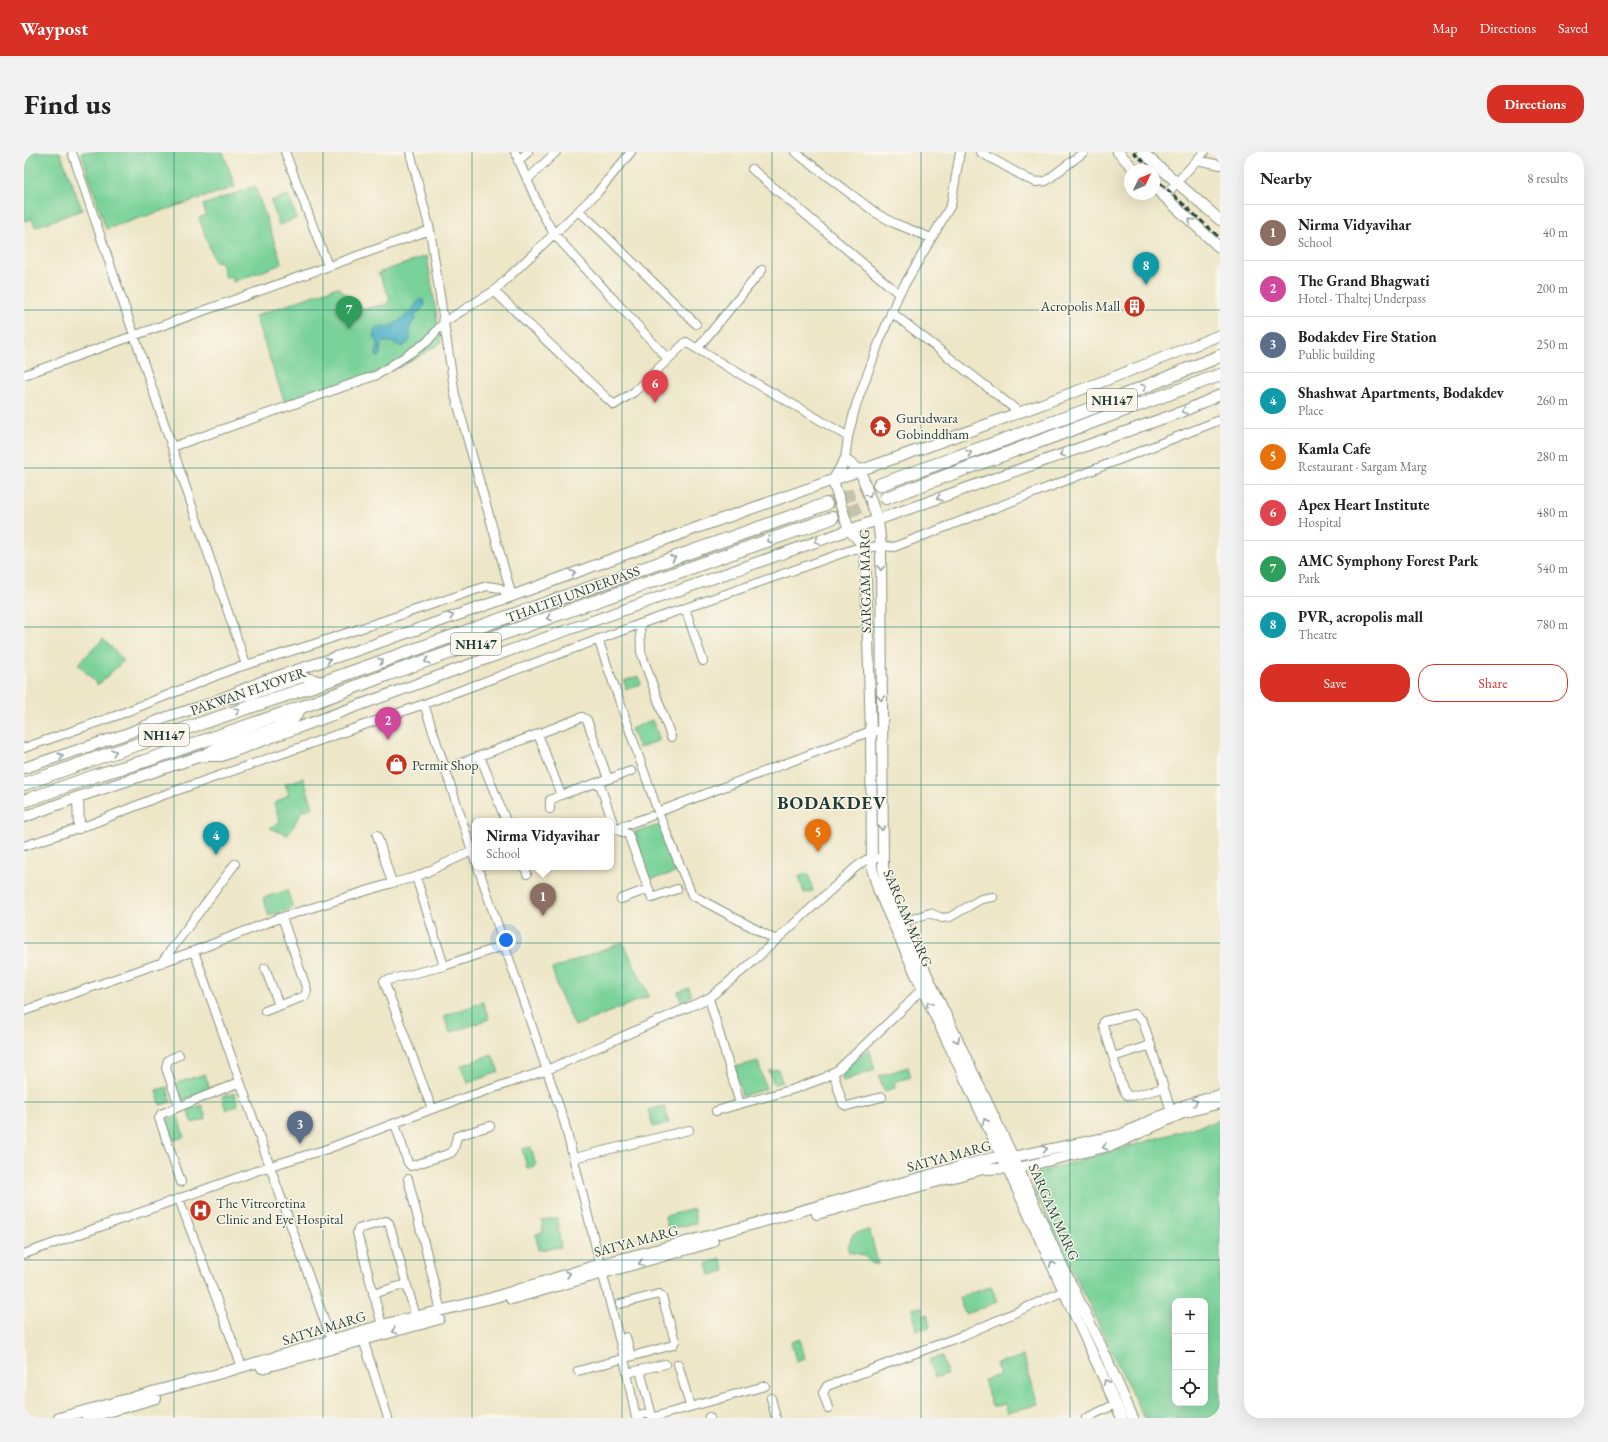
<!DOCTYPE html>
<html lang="en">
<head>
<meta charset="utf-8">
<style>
	:root { --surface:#fff; --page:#f2f2f2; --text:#222; --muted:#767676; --line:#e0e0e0; --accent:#d93025 }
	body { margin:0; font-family:"EB Garamond",serif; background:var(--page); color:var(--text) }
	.controls { position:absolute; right:12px; bottom:12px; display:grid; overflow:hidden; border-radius:8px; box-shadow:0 4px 16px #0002 }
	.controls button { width:36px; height:36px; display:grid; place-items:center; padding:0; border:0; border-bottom:1px solid var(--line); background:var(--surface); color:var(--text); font:20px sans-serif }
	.compass { position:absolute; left:1100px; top:12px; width:36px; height:36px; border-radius:50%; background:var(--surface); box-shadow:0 4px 16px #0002; rotate:46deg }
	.you { position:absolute; left:482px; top:788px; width:14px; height:14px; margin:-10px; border:3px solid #fff; border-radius:50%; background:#1a73e8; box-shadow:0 0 0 6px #1a73e833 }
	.badge { display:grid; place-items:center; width:26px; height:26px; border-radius:50%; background:var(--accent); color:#fff; font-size:13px; font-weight:700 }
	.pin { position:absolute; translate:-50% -33px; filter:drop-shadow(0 1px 2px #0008) }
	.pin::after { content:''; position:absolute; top:21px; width:14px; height:12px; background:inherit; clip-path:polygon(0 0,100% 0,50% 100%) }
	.popup { position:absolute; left:448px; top:666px; width:142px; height:52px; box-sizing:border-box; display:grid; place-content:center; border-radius:8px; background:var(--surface); filter:drop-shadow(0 1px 3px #0005); font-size:13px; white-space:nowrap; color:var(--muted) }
	.popup b { font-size:15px; color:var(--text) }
	.popup::after { content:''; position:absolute; left:50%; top:100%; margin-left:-8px; border:8px solid transparent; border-top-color:var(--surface) }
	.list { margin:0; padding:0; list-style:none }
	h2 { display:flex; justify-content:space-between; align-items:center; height:52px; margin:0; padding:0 16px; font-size:17px }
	h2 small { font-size:13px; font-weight:400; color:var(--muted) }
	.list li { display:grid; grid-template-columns:26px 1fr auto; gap:12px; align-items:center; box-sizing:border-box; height:56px; padding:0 16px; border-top:1px solid var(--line) }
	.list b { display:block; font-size:15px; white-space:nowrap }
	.list p { margin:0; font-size:13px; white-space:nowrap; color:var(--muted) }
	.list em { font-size:13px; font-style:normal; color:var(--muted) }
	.actions { display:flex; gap:8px; padding:12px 16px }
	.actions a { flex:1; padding:9px 0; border:1px solid var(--accent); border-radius:16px; text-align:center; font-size:14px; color:var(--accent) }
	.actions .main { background:var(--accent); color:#fff }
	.icon { flex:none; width:22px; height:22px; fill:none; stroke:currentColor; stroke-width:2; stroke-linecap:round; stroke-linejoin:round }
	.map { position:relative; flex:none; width:1196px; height:1266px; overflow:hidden; border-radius:16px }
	header { display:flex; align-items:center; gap:24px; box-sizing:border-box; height:56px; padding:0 20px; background:var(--accent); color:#fff }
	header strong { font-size:19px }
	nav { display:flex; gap:22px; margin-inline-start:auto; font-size:14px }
	.intro { display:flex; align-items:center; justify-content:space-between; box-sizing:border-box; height:96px; padding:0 24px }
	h1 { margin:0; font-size:28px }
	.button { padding:10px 18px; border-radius:16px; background:var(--accent); color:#fff; font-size:14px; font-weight:700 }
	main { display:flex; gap:24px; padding:0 24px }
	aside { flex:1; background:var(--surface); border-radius:16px; box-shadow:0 4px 16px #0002 }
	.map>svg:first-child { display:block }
</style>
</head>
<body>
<header>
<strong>Waypost</strong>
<nav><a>Map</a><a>Directions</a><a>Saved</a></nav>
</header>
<div class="intro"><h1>Find us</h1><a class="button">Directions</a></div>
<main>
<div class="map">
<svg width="1196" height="1266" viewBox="0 0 1196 1266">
	<rect width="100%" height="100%" fill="#fbf7ec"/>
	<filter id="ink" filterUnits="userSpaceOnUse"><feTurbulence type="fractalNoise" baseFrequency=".025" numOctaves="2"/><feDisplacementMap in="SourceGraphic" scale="8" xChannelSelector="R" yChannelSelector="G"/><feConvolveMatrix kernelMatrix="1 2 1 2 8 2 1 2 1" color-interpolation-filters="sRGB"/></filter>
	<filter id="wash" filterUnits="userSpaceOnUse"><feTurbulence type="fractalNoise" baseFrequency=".012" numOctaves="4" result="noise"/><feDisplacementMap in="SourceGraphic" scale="16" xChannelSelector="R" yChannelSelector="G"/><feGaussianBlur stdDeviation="0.9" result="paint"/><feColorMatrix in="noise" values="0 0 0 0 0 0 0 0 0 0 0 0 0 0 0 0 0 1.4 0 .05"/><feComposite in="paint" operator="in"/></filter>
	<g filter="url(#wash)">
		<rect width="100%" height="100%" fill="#ede6c7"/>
		<path fill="#79d299" stroke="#4c8866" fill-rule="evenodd" d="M 0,0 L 36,0 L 58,58 L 11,75 L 8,67 L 0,69 Z
			M 57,0 L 199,0 L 211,35 L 82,77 Z
			M 231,34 L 258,112 L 209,130 L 207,124 L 202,126 L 196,109 L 191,110 L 175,66 L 182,63 L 179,53 Z
			M 264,43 L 273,66 L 255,73 L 247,49 Z
			M 403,104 L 417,191 L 378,214 L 261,251 L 231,164 L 314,135 L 339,157 L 363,152 L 366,146 L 354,121 Z
			M 79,487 L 100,508 L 74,533 L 54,512 Z
			M 614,524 L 617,532 L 602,537 L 600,529 Z
			M 628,568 L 636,588 L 615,596 L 607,577 Z
			M 279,626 L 289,655 L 278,659 L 264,683 L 246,676 L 256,669 L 250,652 L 265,642 L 261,632 Z
			M 640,672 L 654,720 L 624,728 L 611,680 Z
			M 784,721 L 789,739 L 780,741 L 775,724 Z
			M 263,738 L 269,756 L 245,764 L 239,746 Z
			M 599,790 L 625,844 L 551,874 L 535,840 L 528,817 Z
			M 665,836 L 668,844 L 657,849 L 654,840 Z
			M 459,850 L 465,867 L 426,881 L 420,864 Z
			M 845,897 L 851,918 L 819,929 L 815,917 Z
			M 468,902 L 475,920 L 444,931 L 437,914 Z
			M 734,909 L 742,937 L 718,944 L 710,915 Z
			M 884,915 L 887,925 L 870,930 L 871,936 L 860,939 L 855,924 Z
			M 754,917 L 758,930 L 750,933 L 745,919 Z
			M 181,922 L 186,938 L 158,948 L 152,931 Z
			M 143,935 L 147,950 L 136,953 L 132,938 Z
			M 210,941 L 214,953 L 202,958 L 198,945 Z
			M 178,953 L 182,967 L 168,971 L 164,957 Z
			M 640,954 L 645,971 L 629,975 L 624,958 Z
			M 154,964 L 160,985 L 149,988 L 143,967 Z
			M 1196,968 L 1196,1266 L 1120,1266 L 1011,1040 L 1009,1028 L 1013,1021 ZM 1151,1149 L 1181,1149 L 1181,1251 L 1151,1251 Z
			M 507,995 L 512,1014 L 503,1016 L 498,997 Z
			M 670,1057 L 672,1071 L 644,1077 L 641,1064 Z
			M 533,1066 L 537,1095 L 514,1098 L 512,1082 L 519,1081 L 518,1068 Z
			M 846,1078 L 846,1079 L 854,1112 L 849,1112 L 839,1103 L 825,1100 L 824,1095 L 829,1082 Z
			M 697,1107 L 701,1119 L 686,1123 L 683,1111 Z
			M 967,1134 L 973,1150 L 941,1162 L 935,1146 Z
			M 898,1155 L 899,1163 L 903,1162 L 906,1175 L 892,1178 L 888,1156 Z
			M 776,1187 L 781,1206 L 772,1209 L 767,1190 Z
			M 918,1204 L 923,1222 L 911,1226 L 905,1208 Z
			M 999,1204 L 1014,1252 L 984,1261 L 981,1252 L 968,1255 L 960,1228 L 976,1223 L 972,1212 Z"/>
		<path fill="#48afc8" stroke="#34767e" d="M 396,148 L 399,148 L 401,151 L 400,155 L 391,163 L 392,167 C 380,177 389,179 385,190 L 378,195 C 371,191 364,187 357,192 L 356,204 L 353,205 L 352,203 C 352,199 355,194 354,191 C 352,187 348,184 350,180 C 354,170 363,177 369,173 C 374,169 382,164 386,160 C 390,156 392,150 396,148 Z"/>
	</g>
	<g filter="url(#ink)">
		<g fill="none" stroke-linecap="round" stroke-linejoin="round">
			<path stroke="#c4c4aa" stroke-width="12" stroke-dasharray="12 6" stroke-linecap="butt" d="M 802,352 L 855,333
				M 808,366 L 862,346"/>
			<defs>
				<path id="minor" d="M 48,0 L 222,513
					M 261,0 L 304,114
					M 386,0 L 406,78 L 431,243 L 488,444
					M 491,0 L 517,59 L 530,82 L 644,207
					M 771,0 L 852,61 L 870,71 L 907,86
					M 956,0 L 1004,27 L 1012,30 L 1022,29 L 1060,0
					M 1173,8 L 1196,13
					M 494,9 L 504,0
					M 728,17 L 875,142
					M 503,28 L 532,0
					M 1140,45 L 1180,0
					M 555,59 L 577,79 L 672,172
					M 470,139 L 573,41 L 607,0
					M 867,160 L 995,260
					M 673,197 L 738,118
					M 0,223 L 406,78
					M 824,285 L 832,253 L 856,188 L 875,142 L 927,53 L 936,0
					M 148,295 L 353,223 L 403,190 L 420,170 L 470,139 L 590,253 L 610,240 L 662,190 C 715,223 771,252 824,285 L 821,308
					M 661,456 L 679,509
					M 616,472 L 617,500 L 647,585
					M 574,487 L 634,660 L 847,579 L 858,579
					M 400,552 L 451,708
					M 514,582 L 558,565 L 563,568 L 584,627
					M 0,596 L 94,563 L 209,517 L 290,492 L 463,434 L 476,436 L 488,444
					M 456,604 L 482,669
					M 421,617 L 514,582 L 537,643 L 575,630 L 591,677 L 604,682 L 628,746 L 653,737
					M 579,629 L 607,619
					M 526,657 L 526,648 L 537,643
					M 634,660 L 668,743 L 752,788
					M 590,677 L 627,664
					M 353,683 L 368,731
					M 0,694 L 67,672 L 134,645 L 400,552 L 616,472 L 830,397 L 857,394 L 870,395 L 1051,325 L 1196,268
					M 454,715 L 540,969 L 600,1206 L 612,1266
					M 501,715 L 503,722
					M 392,725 L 420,814
					M 597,747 L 624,737
					M 879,770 L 906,761 L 918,766 L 926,765 L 957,747 L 969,745
					M 170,799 L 309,1193
					M 137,811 L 211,712
					M 241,816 L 255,853
					M 685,846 L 716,952 L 770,937 L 800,926 L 815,917 L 883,853 L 898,836
					M 0,859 L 170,799 L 258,765 L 368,731 L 392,725 L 448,699
					M 241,859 L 281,844 L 283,838 L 258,765
					M 1089,905 L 1127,893
					M 809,920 L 819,952 L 823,954 L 858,945
					M 1140,936 L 1108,944 L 1103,943 L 1099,937 L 1079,873 L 1080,869 L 1111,862 L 1119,869 L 1147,959
					M 155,954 L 142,916 L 144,908 L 155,903
					M 408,957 L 360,829 L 420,814 L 481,793
					M 692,959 L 716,952
					M 371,972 L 384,1011 L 387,1014 L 427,1001 L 430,997 L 433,984 L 466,974
					M 550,1006 L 665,978
					M 384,1027 L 417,1159
					M 157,1030 L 135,966 L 137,962 L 216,930
					M 155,1047 L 218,1215
					M 0,1102 L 246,1014 L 303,997 L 408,957 L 523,918 L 685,846 L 724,814 L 832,715 L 842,708 L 852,706
					M 349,1142 L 382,1132
					M 358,1173 L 333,1081 L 334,1077 L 362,1069 L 365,1071 L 392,1165
					M 602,1185 L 607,1204
					M 339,1187 L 364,1266
					M 654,1212 L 666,1254
					M 616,1218 L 641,1212
					M 554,1219 L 649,1193 L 651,1189 L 638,1145 L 635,1142 L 596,1152
					M 603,1221 L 616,1218 L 628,1264 L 630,1265 L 741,1234
					M 747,1246 L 752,1266
					M 804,1256 L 799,1241 L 803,1234 L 940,1183 L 1040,1139
					M 612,1265 L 627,1260
					M 685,1265 L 686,1266
					M 1062,1266 L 1092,1252"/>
				<path id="major" d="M 1094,0 L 1111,18
					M 1118,0 L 1196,68
					M 1130,35 L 1196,96
					M 207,546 L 223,544 L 278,525 L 299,530
					M 178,604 L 194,595 L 251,576 L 270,567 L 278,555
					M 0,616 L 102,582 L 143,565 L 185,552 L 239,529 L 334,498 L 488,444 L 678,374 L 897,297 L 1080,229 L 1196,183
					M 54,645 L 55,676
					M 0,665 L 54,645 L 177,604 L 197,604 L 445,513 L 1160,259 L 1196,243
					M 793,1062 L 959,1017 L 994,1016 L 1089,993 L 1159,961 L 1196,951
					M 487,1147 L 689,1090
					M 238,1216 L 415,1167
					M 35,1266 L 208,1218 L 358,1173 L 468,1146 L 570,1114 L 719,1075 L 956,1009 L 978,1004 L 989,1005 L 1096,983 L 1161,953 L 1196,943
					M 63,1266 L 132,1246
					M 1098,1266 L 983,1015 L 898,836 L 855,740 L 848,716 L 847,579 L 841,395 L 825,378 L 809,329 L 821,308 L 836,318 L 854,369 L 857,394 L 859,715 L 864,738 L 908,834 L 994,1016 L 1031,1099 L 1077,1194 L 1109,1266"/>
				<path id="highway" d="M 855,333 L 1071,255 L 1196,204
					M 862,346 L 1196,223
					M 0,632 L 79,604 L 280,537 L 802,352
					M 0,649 L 73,623 L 121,609 L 278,555 L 365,522 L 808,366"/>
			</defs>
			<use href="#minor" stroke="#86927e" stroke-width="10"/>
			<use href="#major" stroke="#86927e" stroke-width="12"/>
			<use href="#highway" stroke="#86927e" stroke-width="14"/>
			<use href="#minor" stroke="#fff" stroke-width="8"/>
			<use href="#major" stroke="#fff" stroke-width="10"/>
			<use href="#highway" stroke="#fff" stroke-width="12"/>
			<path stroke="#1f3d34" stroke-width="2.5" stroke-dasharray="6 3" stroke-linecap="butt" d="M 1109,0 L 1129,18
				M 1130,25 L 1196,86"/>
		</g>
		<defs><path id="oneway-chevron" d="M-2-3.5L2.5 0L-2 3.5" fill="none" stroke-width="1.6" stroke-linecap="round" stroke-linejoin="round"/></defs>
		<g stroke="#8f9e9a">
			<use href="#oneway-chevron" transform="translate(1167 69) rotate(-137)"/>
			<use href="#oneway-chevron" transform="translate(1120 235) rotate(-22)"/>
			<use href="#oneway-chevron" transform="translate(1160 259) rotate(159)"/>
			<use href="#oneway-chevron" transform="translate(945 301) rotate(-20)"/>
			<use href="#oneway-chevron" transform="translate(1038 302) rotate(160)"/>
			<use href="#oneway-chevron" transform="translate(845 343) rotate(70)"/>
			<use href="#oneway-chevron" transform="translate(915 346) rotate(160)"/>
			<use href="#oneway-chevron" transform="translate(745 388) rotate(161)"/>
			<use href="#oneway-chevron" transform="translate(793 389) rotate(160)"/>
			<use href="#oneway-chevron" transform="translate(649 406) rotate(-20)"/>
			<use href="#oneway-chevron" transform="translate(857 416) rotate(91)"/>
			<use href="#oneway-chevron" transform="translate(549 421) rotate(-20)"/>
			<use href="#oneway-chevron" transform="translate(427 464) rotate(-19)"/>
			<use href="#oneway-chevron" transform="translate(525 466) rotate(160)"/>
			<use href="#oneway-chevron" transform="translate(304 508) rotate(-18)"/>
			<use href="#oneway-chevron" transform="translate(357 509) rotate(-19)"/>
			<use href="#oneway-chevron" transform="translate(403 509) rotate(161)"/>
			<use href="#oneway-chevron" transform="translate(857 546) rotate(89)"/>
			<use href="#oneway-chevron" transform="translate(213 559) rotate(-18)"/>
			<use href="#oneway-chevron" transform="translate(90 600) rotate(-18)"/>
			<use href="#oneway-chevron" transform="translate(37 604) rotate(-18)"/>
			<use href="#oneway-chevron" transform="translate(858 676) rotate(90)"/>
			<use href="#oneway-chevron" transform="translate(905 852) rotate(-116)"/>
			<use href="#oneway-chevron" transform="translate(933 888) rotate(65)"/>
			<use href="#oneway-chevron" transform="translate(1171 950) rotate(-15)"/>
			<use href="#oneway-chevron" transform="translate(961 969) rotate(-115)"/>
			<use href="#oneway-chevron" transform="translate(1081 995) rotate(166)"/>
			<use href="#oneway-chevron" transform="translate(1021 997) rotate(-11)"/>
			<use href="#oneway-chevron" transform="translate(617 1111) rotate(164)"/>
			<use href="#oneway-chevron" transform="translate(1028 1112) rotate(-115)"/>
			<use href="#oneway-chevron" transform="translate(544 1122) rotate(-17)"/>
			<use href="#oneway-chevron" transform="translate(370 1179) rotate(165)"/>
			<use href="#oneway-chevron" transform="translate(1082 1230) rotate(-115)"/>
		</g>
	</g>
	<path fill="none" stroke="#0f766e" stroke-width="1" stroke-opacity="0.55" d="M 150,0 L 150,1266M 299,0 L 299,1266M 448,0 L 448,1266M 598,0 L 598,1266M 748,0 L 748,1266M 897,0 L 897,1266M 1046,0 L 1046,1266M 0,158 L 1196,158M 0,316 L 1196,316M 0,475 L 1196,475M 0,633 L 1196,633M 0,791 L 1196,791M 0,950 L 1196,950M 0,1108 L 1196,1108"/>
	<defs>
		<symbol id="building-disc" viewBox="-11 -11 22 22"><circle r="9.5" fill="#c8321e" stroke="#fbf7ec"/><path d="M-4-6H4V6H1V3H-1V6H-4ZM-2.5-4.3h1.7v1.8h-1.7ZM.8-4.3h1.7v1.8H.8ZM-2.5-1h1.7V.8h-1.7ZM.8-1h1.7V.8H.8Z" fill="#fff"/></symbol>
		<symbol id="temple-disc" viewBox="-11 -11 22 22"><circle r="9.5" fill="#c8321e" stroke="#fbf7ec"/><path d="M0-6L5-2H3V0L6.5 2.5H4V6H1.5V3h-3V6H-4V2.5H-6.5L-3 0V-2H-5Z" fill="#fff"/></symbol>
		<symbol id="shop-disc" viewBox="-11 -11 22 22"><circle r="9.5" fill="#c8321e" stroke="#fbf7ec"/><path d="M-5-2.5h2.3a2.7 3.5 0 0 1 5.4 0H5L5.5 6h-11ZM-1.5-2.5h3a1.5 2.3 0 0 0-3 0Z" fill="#fff"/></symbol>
		<symbol id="hospital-disc" viewBox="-11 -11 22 22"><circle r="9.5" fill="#c8321e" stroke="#fbf7ec"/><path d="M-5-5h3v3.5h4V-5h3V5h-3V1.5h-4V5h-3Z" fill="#fff"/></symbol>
	</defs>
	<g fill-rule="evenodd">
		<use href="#building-disc" x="1098" y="142" width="25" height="25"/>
		<use href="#temple-disc" x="844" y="262" width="25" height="25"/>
		<use href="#shop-disc" x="360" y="600" width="25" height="25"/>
		<use href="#hospital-disc" x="164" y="1046" width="25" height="25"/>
	</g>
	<g text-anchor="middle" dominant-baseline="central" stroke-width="3" stroke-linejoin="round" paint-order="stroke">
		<g fill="#fbf7ec" stroke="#61756b" stroke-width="1">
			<rect x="1063" y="237" width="50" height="22" rx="3"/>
			<rect x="427" y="481" width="50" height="22" rx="3"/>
			<rect x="115" y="572" width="50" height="22" rx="3"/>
		</g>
		<g font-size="13" font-weight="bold" fill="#1f3d34">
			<text x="1088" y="248">NH147</text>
			<text x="452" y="492">NH147</text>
			<text x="140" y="583">NH147</text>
		</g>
		<g font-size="14" fill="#1f3d34" stroke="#fbf7ec" text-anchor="start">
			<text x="1096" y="154" text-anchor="end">Acropolis Mall</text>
			<text x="872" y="266">Gurudwara<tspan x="872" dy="16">Gobinddham</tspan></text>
			<text x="388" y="613">Permit Shop</text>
			<text x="192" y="1051">The Vitreoretina<tspan x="192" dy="16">Clinic and Eye Hospital</tspan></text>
		</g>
		<g font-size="14" fill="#1f3d34" stroke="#fbf7ec">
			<text transform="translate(841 429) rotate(-91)">SARGAM MARG</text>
			<text transform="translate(549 442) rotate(-20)">THALTEJ UNDERPASS</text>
			<text transform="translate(224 539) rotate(-19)">PAKWAN FLYOVER</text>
			<text transform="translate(884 766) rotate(67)">SARGAM MARG</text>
			<text transform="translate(925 1004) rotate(-15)">SATYA MARG</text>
			<text transform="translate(1030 1060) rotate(66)">SARGAM MARG</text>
			<text transform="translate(612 1089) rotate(-15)">SATYA MARG</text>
			<text transform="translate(300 1176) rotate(-17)">SATYA MARG</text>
		</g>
		<g font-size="18" font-weight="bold" letter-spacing="1" fill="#1f3d34" stroke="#fbf7ec">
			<text x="808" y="650">BODAKDEV</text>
		</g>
	</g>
</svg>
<div class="controls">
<button>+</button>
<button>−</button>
<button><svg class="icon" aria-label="locate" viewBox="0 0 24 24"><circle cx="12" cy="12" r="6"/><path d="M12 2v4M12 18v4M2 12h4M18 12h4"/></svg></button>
</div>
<svg class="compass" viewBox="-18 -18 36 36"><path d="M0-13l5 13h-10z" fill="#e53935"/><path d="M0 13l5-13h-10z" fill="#767676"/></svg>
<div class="you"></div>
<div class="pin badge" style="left:519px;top:764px;background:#8d6e63">1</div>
<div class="popup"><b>Nirma Vidyavihar</b>School</div>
<div class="pin badge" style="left:364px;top:588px;background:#d1479c">2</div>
<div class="pin badge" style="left:276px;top:992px;background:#5c6f8a">3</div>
<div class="pin badge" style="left:192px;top:703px;background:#0f9aa8">4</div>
<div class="pin badge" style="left:794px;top:700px;background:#e8710a">5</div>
<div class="pin badge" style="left:631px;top:251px;background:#e0444e">6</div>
<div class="pin badge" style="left:325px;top:177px;background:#2e9e5b">7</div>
<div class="pin badge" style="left:1122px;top:133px;background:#0f9aa8">8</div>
</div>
<aside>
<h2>Nearby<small>8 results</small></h2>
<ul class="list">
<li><span class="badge" style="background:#8d6e63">1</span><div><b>Nirma Vidyavihar</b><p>School</p></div><em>40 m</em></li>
<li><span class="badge" style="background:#d1479c">2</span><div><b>The Grand Bhagwati</b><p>Hotel · Thaltej Underpass</p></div><em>200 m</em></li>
<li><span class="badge" style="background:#5c6f8a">3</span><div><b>Bodakdev Fire Station</b><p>Public building</p></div><em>250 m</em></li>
<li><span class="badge" style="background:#0f9aa8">4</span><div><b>Shashwat Apartments, Bodakdev</b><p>Place</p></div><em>260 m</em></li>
<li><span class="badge" style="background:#e8710a">5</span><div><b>Kamla Cafe</b><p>Restaurant · Sargam Marg</p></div><em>280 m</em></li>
<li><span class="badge" style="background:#e0444e">6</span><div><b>Apex Heart Institute</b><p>Hospital</p></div><em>480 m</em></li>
<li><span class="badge" style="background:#2e9e5b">7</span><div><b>AMC Symphony Forest Park</b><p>Park</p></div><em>540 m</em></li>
<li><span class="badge" style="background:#0f9aa8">8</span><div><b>PVR, acropolis mall</b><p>Theatre</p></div><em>780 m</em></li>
</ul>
<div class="actions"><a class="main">Save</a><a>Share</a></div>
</aside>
</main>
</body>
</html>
